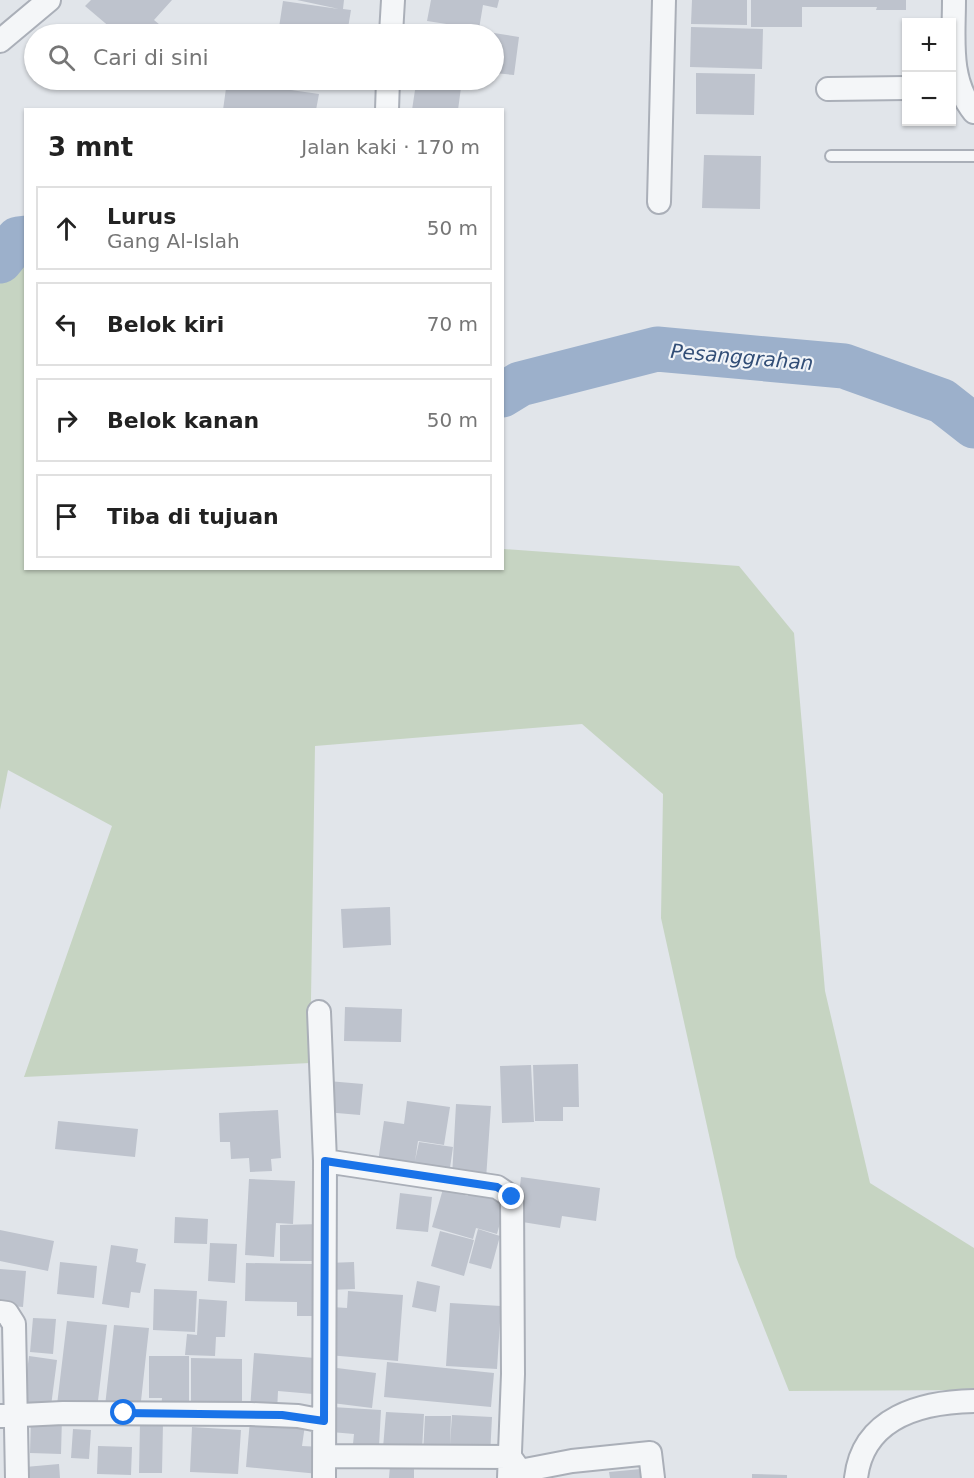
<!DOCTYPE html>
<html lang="id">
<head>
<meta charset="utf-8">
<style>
	:root { --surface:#fff; --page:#f2f2f2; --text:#222; --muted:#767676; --line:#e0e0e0 }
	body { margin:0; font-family:"DejaVu Sans",sans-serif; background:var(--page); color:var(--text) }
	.controls { position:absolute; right:18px; top:18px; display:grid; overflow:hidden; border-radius:0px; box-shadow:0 2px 4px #0004 }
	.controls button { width:54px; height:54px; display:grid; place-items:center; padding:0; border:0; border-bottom:2px solid var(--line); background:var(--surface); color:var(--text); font:30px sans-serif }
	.stop { position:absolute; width:18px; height:18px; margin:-14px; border:4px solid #1a73e8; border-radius:50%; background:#fff }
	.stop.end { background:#1a73e8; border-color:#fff; box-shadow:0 2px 6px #0008 }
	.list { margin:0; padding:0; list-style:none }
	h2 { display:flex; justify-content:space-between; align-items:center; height:78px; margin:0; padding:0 24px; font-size:26px }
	h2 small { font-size:20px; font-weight:400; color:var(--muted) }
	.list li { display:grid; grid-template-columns:39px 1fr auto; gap:18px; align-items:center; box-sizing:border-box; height:84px; margin:0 12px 12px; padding:0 12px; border:2px solid var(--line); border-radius:0px }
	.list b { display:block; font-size:22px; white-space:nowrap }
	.list p { margin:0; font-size:20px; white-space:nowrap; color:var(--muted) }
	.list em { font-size:20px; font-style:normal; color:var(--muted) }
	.icon { flex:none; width:33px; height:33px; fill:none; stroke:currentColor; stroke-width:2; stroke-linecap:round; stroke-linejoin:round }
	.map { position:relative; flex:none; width:974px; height:1478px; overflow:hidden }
	.search { position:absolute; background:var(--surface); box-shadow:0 2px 4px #0004; left:24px; top:24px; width:480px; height:66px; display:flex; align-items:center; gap:15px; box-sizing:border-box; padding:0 21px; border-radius:33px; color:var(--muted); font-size:22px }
	.panel { position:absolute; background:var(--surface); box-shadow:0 2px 4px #0004; left:24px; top:108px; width:480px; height:462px; border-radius:0px }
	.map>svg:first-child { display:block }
</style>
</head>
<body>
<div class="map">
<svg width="974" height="1478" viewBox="0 0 974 1478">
	<rect width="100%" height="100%" fill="#e1e5ea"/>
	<path fill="#c6d4c2" d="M 25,249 L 26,568 L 502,568 L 503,549 L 739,566 L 794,633 L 825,991 L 870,1183 L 974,1248 L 974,1390 L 789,1391 L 736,1257 L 661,918 L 663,794 L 582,724 L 315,746 L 310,1063 L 24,1077 L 112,826 L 8,770 L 0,810 L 0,262 Z"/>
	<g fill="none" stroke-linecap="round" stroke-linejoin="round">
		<path stroke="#9cb0cb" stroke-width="45" d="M 0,261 L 18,239 L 26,238
			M 502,395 L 520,384 L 657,349 L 844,366 L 942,401 L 974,426"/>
	</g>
	<path fill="#bec3cd" d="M 91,0 L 172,0 L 154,20 L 171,34 L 118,34 L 85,6 Z
		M 297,0 L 344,0 L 343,9 L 351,10 L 347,34 L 278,34 L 283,1 L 339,9 Z
		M 431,0 L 499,0 L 497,8 L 483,5 L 479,29 L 427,21 Z
		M 692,0 L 747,0 L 747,25 L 691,24 Z
		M 751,0 L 906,0 L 906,10 L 876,10 L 877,7 L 802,7 L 802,27 L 751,27 Z
		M 425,24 L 492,33 L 492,34 L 424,34 Z
		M 691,27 L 763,29 L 762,69 L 690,67 Z
		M 494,33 L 519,37 L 514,75 L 494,73 Z
		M 696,73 L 755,74 L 754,115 L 696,114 Z
		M 274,80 L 341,80 L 339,90 Z
		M 401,80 L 462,80 L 458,110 L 412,110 L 415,90 L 400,88 Z
		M 227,81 L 319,94 L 316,110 L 223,110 Z
		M 704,155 L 761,156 L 760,209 L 702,208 Z
		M 390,907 L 391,945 L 343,948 L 341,909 Z
		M 345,1007 L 402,1009 L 401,1042 L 344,1041 Z
		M 578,1064 L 579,1107 L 563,1107 L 563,1121 L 535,1121 L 533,1065 Z
		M 531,1065 L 534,1122 L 502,1123 L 500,1066 Z
		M 328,1081 L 363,1084 L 360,1115 L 325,1112 Z
		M 407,1101 L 450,1107 L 444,1145 L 418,1141 L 415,1161 L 419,1142 L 453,1147 L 449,1175 L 378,1162 L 384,1121 L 404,1124 Z
		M 456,1104 L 491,1106 L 486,1179 L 452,1177 Z
		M 278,1110 L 281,1158 L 271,1159 L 272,1171 L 250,1172 L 249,1158 L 231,1159 L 230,1142 L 220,1142 L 219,1113 Z
		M 58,1121 L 138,1129 L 135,1157 L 55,1149 Z
		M 521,1177 L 600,1188 L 596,1221 L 562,1216 L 560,1228 L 516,1221 Z
		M 249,1179 L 295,1181 L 293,1224 L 276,1223 L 274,1257 L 245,1255 Z
		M 470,1187 L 507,1197 L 497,1234 L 476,1228 L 473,1239 L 432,1227 L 443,1189 L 468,1196 Z
		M 400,1193 L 432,1197 L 428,1232 L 396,1229 Z
		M 175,1217 L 208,1219 L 207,1244 L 174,1243 Z
		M 321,1224 L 321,1261 L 280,1261 L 280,1225 Z
		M 478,1229 L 500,1236 L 491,1269 L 469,1263 Z
		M 0,1230 L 54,1241 L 48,1271 L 0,1261 Z
		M 440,1231 L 474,1240 L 464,1276 L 431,1266 Z
		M 210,1243 L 237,1244 L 235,1283 L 208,1281 Z
		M 111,1245 L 138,1249 L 136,1262 L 146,1264 L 140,1293 L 131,1292 L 129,1308 L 102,1304 Z
		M 60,1262 L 97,1266 L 94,1298 L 57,1294 Z
		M 354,1262 L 355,1289 L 328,1290 L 328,1263 Z
		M 246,1263 L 313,1264 L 312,1316 L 297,1316 L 297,1302 L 245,1301 Z
		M 0,1269 L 26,1271 L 23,1307 L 0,1305 Z
		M 417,1281 L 440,1286 L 436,1312 L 412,1307 Z
		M 154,1289 L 197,1291 L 195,1332 L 153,1330 Z
		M 348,1291 L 403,1295 L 398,1361 L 328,1355 L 332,1307 L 347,1308 Z
		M 199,1299 L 227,1301 L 225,1337 L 216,1337 L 215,1356 L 185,1355 L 187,1334 L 197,1335 Z
		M 450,1303 L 501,1306 L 497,1369 L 446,1366 Z
		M 33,1318 L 56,1319 L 53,1354 L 30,1352 Z
		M 67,1321 L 107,1325 L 97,1409 L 57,1405 Z
		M 114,1325 L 149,1328 L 140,1410 L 105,1406 Z
		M 254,1353 L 315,1358 L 313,1394 L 278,1391 L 277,1412 L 250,1410 Z
		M 29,1356 L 57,1360 L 51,1406 L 23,1403 Z
		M 149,1356 L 189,1356 L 189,1409 L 161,1409 L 162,1398 L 149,1398 Z
		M 191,1358 L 242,1359 L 242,1406 L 191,1408 Z
		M 387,1362 L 494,1373 L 491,1407 L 384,1397 Z
		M 337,1368 L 376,1373 L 372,1408 L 332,1403 Z
		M 332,1407 L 381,1410 L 379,1446 L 353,1444 L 354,1434 L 331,1432 Z
		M 386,1412 L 424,1414 L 422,1450 L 383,1448 Z
		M 452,1415 L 492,1417 L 490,1456 L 423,1454 L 425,1416 L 451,1416 L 450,1445 Z
		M 31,1416 L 62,1417 L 61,1454 L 30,1453 Z
		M 250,1420 L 305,1425 L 302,1446 L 322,1447 L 319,1474 L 246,1467 Z
		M 140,1423 L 163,1423 L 162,1473 L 139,1473 Z
		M 192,1427 L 241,1430 L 238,1474 L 190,1472 Z
		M 73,1429 L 91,1430 L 89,1459 L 71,1458 Z
		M 98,1446 L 132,1447 L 131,1475 L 97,1474 Z
		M 59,1464 L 60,1478 L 26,1478 L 25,1467 Z
		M 390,1466 L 414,1468 L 414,1478 L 389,1478 Z
		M 641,1469 L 641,1478 L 610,1478 L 609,1472 Z
		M 752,1474 L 787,1475 L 787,1478 L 752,1478 Z"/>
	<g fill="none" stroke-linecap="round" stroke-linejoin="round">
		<defs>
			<path id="service" d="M 831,156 L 974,156"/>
			<path id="minor" d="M 954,0 C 954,39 948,80 974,112
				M 391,34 L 393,0
				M 0,41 L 49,0
				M 828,89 L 906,88
				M 387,110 L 388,80
				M 659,202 L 664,0
				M 319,1012 L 325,1161 L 324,1478
				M 325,1161 L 497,1187 L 512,1197 L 513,1374 L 509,1478
				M 0,1312 L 7,1313 L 14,1324 L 17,1478
				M 0,1416 L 63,1413 L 251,1414 L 298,1416 L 324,1421
				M 326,1456 L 510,1457
				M 510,1457 L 520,1471 L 572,1461 L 650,1453 L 653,1478
				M 856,1478 C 863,1417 922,1402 974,1401"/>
		</defs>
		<use href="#service" stroke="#aaafb8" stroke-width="14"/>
		<use href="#minor" stroke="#aaafb8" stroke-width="26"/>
		<use href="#service" stroke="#f4f6f8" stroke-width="10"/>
		<use href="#minor" stroke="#f4f6f8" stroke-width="22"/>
	</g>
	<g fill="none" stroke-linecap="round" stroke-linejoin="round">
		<path stroke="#1a73e8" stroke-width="8" d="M 124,1413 L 282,1415 L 324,1421 L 325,1161 L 497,1187 L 512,1197"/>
	</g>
	<g text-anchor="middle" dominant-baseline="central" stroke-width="4.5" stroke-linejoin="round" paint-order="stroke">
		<g font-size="20" font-style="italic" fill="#324e77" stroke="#f1f4f8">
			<text transform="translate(742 357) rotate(5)">Pesanggrahan</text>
		</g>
	</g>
</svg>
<div class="controls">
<button>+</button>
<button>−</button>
</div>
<div class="stop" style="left:124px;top:1413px"></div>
<div class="stop end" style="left:512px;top:1197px"></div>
<div class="search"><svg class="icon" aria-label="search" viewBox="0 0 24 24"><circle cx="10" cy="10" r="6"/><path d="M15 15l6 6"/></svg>Cari di sini</div>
<section class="panel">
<h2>3 mnt<small>Jalan kaki · 170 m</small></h2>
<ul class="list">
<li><svg class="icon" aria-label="ahead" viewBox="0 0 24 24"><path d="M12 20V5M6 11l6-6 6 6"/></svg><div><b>Lurus</b><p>Gang Al-Islah</p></div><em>50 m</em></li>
<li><svg class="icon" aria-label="left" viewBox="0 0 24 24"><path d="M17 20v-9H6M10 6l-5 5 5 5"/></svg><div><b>Belok kiri</b></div><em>70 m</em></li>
<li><svg class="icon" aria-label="right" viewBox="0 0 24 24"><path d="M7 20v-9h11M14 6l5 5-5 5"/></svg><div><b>Belok kanan</b></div><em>50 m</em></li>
<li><svg class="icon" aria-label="arrive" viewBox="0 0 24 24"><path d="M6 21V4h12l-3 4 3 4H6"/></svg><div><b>Tiba di tujuan</b></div></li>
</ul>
</section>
</div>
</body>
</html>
